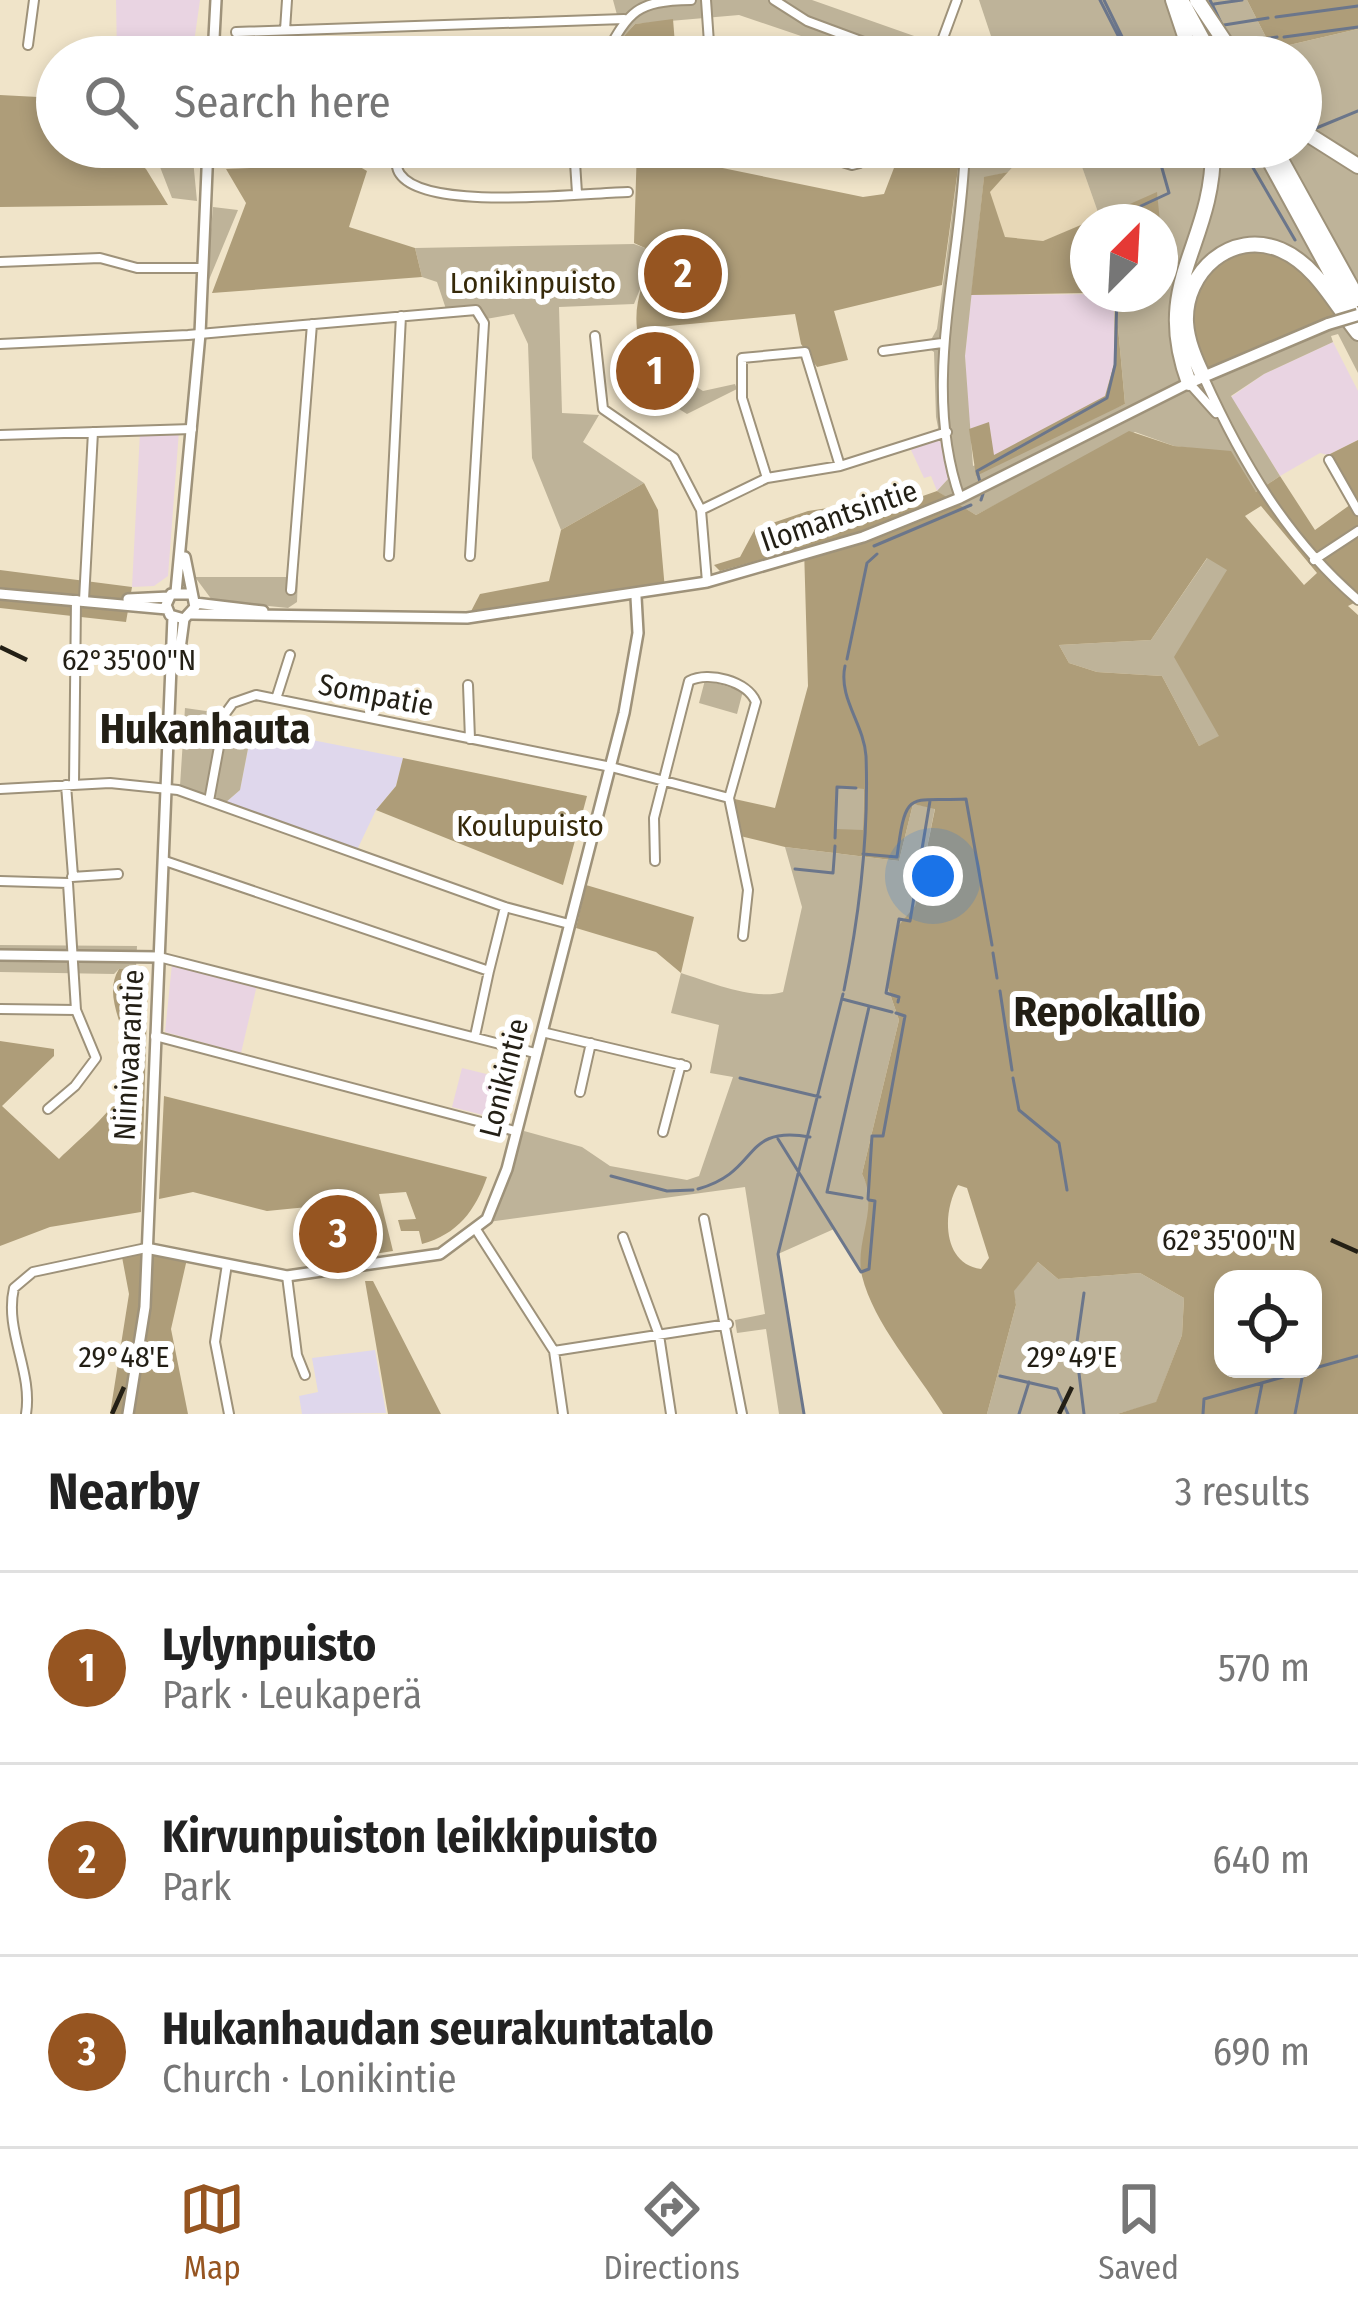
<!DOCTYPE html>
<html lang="en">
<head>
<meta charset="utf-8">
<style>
	:root { --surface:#fff; --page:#f2f2f2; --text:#222; --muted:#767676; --line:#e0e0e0; --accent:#965521 }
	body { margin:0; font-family:"Fira Sans Condensed",sans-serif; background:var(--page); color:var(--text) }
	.controls { position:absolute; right:36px; bottom:36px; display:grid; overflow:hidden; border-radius:24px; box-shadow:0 6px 18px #0003 }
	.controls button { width:108px; height:108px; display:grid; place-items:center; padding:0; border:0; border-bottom:3px solid var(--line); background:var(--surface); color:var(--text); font:60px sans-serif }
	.compass { position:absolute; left:1070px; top:204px; width:108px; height:108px; border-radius:50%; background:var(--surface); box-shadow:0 6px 18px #0003; rotate:24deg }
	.you { position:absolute; left:933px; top:876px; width:42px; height:42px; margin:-30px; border:9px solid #fff; border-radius:50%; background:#1a73e8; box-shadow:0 0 0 18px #1a73e833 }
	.badge { display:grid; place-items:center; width:78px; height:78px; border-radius:50%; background:var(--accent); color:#fff; font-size:39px; font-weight:700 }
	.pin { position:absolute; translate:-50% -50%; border:6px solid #fff; box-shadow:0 3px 12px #0006 }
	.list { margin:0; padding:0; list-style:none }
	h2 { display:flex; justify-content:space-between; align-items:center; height:156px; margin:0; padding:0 48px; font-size:51px }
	h2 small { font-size:39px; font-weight:400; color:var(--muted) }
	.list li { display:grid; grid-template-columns:78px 1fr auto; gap:36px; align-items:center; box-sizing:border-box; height:192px; padding:0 48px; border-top:3px solid var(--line) }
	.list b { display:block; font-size:45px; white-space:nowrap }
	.list p { margin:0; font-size:39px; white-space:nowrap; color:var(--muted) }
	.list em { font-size:39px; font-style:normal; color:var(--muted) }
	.icon { flex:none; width:66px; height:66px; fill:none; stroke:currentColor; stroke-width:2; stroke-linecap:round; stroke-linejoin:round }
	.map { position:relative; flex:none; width:1358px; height:1414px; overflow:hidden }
	.search { position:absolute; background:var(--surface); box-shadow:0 6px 18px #0003; left:36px; right:36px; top:36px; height:132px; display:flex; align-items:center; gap:30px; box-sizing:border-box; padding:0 42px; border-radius:66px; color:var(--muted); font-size:45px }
	.sheet { height:732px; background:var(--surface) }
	nav { display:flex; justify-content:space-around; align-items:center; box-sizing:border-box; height:168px; border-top:3px solid var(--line); background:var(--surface); font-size:33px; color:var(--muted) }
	nav a { display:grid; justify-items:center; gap:6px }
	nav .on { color:var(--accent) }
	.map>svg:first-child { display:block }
</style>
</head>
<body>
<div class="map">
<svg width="1358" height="1414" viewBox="0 0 1358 1414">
	<rect width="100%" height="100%" fill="#f0e4c9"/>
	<path fill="#e9d4e2" d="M 116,0 L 200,0 L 192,57 L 117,55 Z
		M 1114,294 L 1114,364 L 1105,396 L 993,456 L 989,423 L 969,429 L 965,356 L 971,295 Z
		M 1333,342 L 1358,391 L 1358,440 L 1328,455 L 1320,453 L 1280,476 L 1231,397 L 1264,374 Z
		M 179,431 L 168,576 L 154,586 L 132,587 L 140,432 Z
		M 935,440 L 944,443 L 948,479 L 937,491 L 931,476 L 924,478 L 911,450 Z
		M 172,964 L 257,985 L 241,1053 L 165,1032 Z
		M 462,1068 L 511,1080 L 502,1120 L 452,1107 Z"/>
	<path fill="#e7d7b6" d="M 1031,147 L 1075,147 L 1100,218 L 1043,241 L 1005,238 L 989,192 Z"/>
	<path fill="#dfd7ec" d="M 252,728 L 403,758 L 396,786 L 376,810 L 357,850 L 225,803 L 240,790 Z
		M 375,1350 L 386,1413 L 302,1414 L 299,1396 L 318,1392 L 312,1358 Z"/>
	<path fill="#beb399" d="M 613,0 L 812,0 L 934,43 L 952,57 L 863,57 L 739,15 L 635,24 L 623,37 Z
		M 979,0 L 1169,0 L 1197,57 L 998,57 Z
		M 1203,0 L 1247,0 L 1272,49 L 1358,29 L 1358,161 L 1301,125 L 1301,57 L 1240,57 Z
		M 1301,133 L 1358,169 L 1358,310 L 1201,374 L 952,501 L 937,491 L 948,479 L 936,417 L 934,352 L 927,347 L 937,329 L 961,147 L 1031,147 L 1008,172 L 984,178 L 965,356 L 973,466 L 1125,404 L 1115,294 L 1160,294 L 1157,193 L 1100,218 L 1075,147 L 1301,147 Z
		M 173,149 L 192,149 L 197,201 L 172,198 L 155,154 Z
		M 213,207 L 238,210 L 206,287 Z
		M 634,244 L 645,248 L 648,269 L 634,304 L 559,307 L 562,413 L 599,415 L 583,442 L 644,483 L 561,530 L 532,458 L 528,344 L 514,314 L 486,319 L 477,308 L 446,309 L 437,282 L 422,277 L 415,248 Z
		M 1358,321 L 1358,373 L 1338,334 L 1331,336 L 1333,342 L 1264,374 L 1231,396 L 1280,476 L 1256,492 L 1220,452 L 1174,446 L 1135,432 L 976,515 L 954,502 L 1228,367 Z
		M 637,330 L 646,330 L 650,358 L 703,391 L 735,384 L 737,389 L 687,414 L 639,384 Z
		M 1208,557 L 1227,569 L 1220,737 L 1199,746 L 1162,676 L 1097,672 L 1069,663 L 1059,645 L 1151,640 Z
		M 195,577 L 298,577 L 297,602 L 288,608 L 212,600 Z
		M 705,680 L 743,691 L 737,714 L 699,703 Z
		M 185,708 L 220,713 L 252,728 L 240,790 L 225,803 L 180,786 Z
		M 837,788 L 864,789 L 863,831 L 836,830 Z
		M 913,804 L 935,808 L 915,907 L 898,926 L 887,985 L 899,1020 L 862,1174 L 871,1192 L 861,1272 L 834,1229 L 778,1254 L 804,1414 L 779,1414 L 766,1329 L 737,1333 L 735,1320 L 765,1314 L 745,1187 L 488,1222 L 524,1131 L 582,1147 L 610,1166 L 687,1180 L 699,1176 L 733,1077 L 710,1073 L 719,1025 L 671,1013 L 681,973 C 710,982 754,1001 783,992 L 802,907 L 785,847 L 899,861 Z
		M 0,945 L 137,946 L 136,969 L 119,969 L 114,974 L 0,972 Z
		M 1038,1262 L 1058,1279 L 1140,1273 L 1184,1298 L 1182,1335 L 1156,1403 L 1117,1414 L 987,1414 L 1016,1305 L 1013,1291 Z"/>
	<path fill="#ae9d79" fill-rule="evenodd" d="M 1247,0 L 1358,0 L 1358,29 L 1272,49 Z
		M 673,19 L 676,57 L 655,57 L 623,37 L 635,24 Z
		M 0,95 L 57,98 L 57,147 L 130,147 L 131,157 L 146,169 L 168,205 L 0,207 Z
		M 637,147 L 701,147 L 698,163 L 863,197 L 884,194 L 902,147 L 961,147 L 942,285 L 834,311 L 848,360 L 817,367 L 801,344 L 795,314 L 637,329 C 633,294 650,280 645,248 L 634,243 Z
		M 355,164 L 367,171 L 349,227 L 415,248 L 422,277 L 212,293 L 246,203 L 226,169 Z
		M 1008,172 L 990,192 L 1005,237 L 1043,241 L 1088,222 L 1088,293 L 971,295 L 984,177 Z
		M 1157,192 L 1161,232 L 1160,234 L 1160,222 L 1089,222 Z
		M 1255,247 L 1302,265 L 1342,315 L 1204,373 C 1188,340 1181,281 1218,259 C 1229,253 1244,251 1255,247 Z
		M 1115,294 L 1125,404 L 976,476 L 969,429 L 989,422 L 994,455 L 1105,396 L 1114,364 Z
		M 1129,431 L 1174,446 L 1231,451 L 1256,492 L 1280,476 L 1315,530 L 1354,502 L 1328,455 L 1358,440 L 1358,601 L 1348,606 L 1358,615 L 1358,1414 L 1117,1414 L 1156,1402 L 1182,1335 L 1184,1298 L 1140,1273 L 1058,1279 L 1038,1262 L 1014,1291 L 1016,1305 L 987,1414 L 943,1414 C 916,1370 874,1324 862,1276 C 854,1241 880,1208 862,1174 L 899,1020 L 887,985 L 898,926 L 915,906 L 935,809 L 913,804 L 899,861 L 785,847 L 736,835 L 730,798 L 775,808 L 808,686 L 804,548 L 720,571 L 714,565 L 740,557 L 755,529 L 808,511 L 867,502 L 872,514 L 937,491 L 976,515 ZM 1261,506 L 1317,573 L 1304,585 L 1245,516 ZM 1207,558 L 1227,570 L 1174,657 L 1219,736 L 1199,746 L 1162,676 L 1097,672 L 1069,663 L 1059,645 L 1151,640 ZM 838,788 L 864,789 L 863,830 L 836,829 ZM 958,1185 L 967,1188 L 989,1258 L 981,1269 C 942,1264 942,1212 958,1185 ZM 1223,1279 L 1313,1279 L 1313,1369 L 1223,1369 Z
		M 644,483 L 658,510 L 665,590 L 467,619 L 480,594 L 549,581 L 561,530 Z
		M 0,570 L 132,587 L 126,622 L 0,608 Z
		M 403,758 L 587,796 L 563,885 L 376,810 L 396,786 Z
		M 586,885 L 694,917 L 681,973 L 656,952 L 576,928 Z
		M 119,969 L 136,969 L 148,976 L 141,1212 L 50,1227 L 0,1246 L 0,1041 L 54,1049 L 54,1056 L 2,1106 L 59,1159 C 79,1139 121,1106 127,1079 C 136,1037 99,1001 119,969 Z
		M 164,1096 L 487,1177 C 475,1211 458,1234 422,1244 L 419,1231 L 401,1231 L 398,1220 L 416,1219 L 406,1192 L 379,1194 L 393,1251 L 355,1257 L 348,1203 L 267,1211 L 193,1192 L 159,1199 Z
		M 134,1251 L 187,1259 L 171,1329 L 188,1414 L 110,1414 L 129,1294 L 122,1257 Z
		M 365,1281 L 373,1281 L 441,1414 L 388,1414 Z"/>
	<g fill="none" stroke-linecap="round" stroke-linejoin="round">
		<path stroke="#6b768b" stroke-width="3" d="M 1100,0 L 1129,57
			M 1104,0 L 1132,57
			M 1210,0 L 1225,31
			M 1214,4 L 1242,0
			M 1276,17 L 1358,6
			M 1224,25 L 1268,18
			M 1284,37 L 1358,27
			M 1233,43 L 1277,37
			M 1314,129 L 1358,111
			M 1241,147 L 1295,240
			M 1136,222 L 1141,206 L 1169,193 L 1156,147
			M 980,482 L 977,471 L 1107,398 L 1115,365 L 1117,294
			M 981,500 L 983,494
			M 874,546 L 971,505
			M 847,659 L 867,563 L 877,554
			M 835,838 L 837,787 L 856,788
			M 863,854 L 897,857 C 906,787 909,802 966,799 L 992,945
			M 795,869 L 833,873 L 835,846
			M 993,953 L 997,978
			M 844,990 C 860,912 869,836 866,756 C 864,724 838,698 845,666
			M 1000,991 L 1012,1070
			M 842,999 L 892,1012
			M 898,1002 L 899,997 L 886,993 L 899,919 L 910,921 L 930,801
			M 740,1078 L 820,1097
			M 1013,1078 L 1019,1110 L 1059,1143 L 1067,1190
			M 778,1139 L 861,1272 L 869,1269 L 875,1201 L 869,1200
			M 611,1176 L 667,1191 L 693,1190
			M 698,1189 C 762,1171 740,1125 810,1137
			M 862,1198 L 827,1192 L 869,1007
			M 868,1199 L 872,1136 L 883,1136 L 905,1016 L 896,1013
			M 1084,1293 L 1076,1349 L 1084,1414
			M 1315,1368 L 1358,1356
			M 1000,1376 L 1057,1389 L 1068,1414
			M 804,1414 L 778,1254 L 843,994
			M 1019,1414 L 1029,1382
			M 1203,1414 L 1204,1399 L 1312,1369
			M 1256,1414 L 1262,1384
			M 1295,1414 L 1303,1373"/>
		<defs>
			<path id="minor" d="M 706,0 L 710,57
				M 774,0 L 807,21 L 904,57
				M 285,30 L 287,0
				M 236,32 L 624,19
				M 28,45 L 34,0
				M 710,56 L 736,57
				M 604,57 C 630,11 635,1 691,0
				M 936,57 L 957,0
				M 396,147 C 396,156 395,167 400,174 C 426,212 584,193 628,192
				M 574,147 L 577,193
				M 794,147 L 852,165 L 860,163 L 866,147
				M 0,262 L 100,258 L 137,268 L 203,268
				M 595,336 L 603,409 L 674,458 L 701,510
				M 0,344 L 188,335 L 476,310 L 484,323 L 470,556
				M 883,351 L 942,343
				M 1204,378 C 1242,462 1287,539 1358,600
				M 1190,384 L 1216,413
				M 0,435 L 192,429
				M 1329,460 L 1358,511
				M 767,478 L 742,398 L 742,358 L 805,352 L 840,466
				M 960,498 C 920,384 962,263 965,147
				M 389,556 L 401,316
				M 1314,560 L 1358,531
				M 707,582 L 701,510 L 767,478 L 840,466 L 947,432
				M 291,590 L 312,324
				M 84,600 L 93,432
				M 468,685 L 470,739
				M 276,699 L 290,655
				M 74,784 L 76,600
				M 66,785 L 73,876
				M 0,789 L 110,783 L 178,790 L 505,907 L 569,924
				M 209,801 L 225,714 L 233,703 L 256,695 L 611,767 L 729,798
				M 165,861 L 489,971 L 505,907
				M 655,861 L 654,818 L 689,681 C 709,671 747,681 756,702 L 729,798 L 748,890 L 743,936
				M 72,877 L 118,874
				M 0,881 L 68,883
				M 159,957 L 535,1053
				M 0,1009 L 76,1010
				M 542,1032 L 686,1066
				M 155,1036 L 515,1131
				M 475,1036 L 489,971
				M 580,1092 L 591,1043
				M 48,1109 L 75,1086 L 96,1058 L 76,1010 L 68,883
				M 663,1132 L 681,1064
				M 704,1219 L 742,1414
				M 477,1231 L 554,1351 L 563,1414
				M 623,1237 L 659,1335 L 671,1414
				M 227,1264 L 215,1342 L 229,1414
				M 287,1276 L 297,1355 L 305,1375
				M 554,1351 L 728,1324
				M 26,1414 C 33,1371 4,1331 14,1288 L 33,1272 L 146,1248"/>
			<path id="tertiary" d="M 0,955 L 159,957
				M 146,1248 L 287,1276 L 440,1254 L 487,1219 L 507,1169 L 624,713 L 638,633 L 636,597"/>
			<path id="secondary" d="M 213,57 L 216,0
				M 185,557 L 195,607 L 184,619 L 170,615 L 166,605 L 171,594 L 190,594
				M 176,592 L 200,334 L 208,147
				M 0,594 L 167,609
				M 128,599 L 169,597
				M 195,603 L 263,611
				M 192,614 L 467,618 L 707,582 L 863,537 L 960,498 L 1189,383
				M 178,664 L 184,619
				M 128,1414 L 145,1307 L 173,617"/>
			<path id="primary" d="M 1189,383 L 1328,324"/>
			<path id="motorway" d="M 1173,0 L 1192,57
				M 1181,0 L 1212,57
				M 1197,0 L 1235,57
				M 1301,130 L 1358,166
				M 1262,147 L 1358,323
				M 1274,147 L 1358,299
				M 1203,376 C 1195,359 1187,341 1186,322 C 1184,272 1231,229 1281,250 C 1316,265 1335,304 1358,333
				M 1189,383 C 1151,281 1214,246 1213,147"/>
		</defs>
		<use href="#minor" stroke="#9e927a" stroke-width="12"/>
		<use href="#tertiary" stroke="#9e927a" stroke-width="14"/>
		<use href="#secondary" stroke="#9e927a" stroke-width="14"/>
		<use href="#primary" stroke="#9e927a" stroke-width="15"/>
		<use href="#motorway" stroke="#9e927a" stroke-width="18"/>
		<use href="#minor" stroke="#fff" stroke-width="8"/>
		<use href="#tertiary" stroke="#fff" stroke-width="9"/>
		<use href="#secondary" stroke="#fff" stroke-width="9"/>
		<use href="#primary" stroke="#fff" stroke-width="10"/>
		<use href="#motorway" stroke="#fff" stroke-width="14"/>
		<defs>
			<path id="primary-bridge" d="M 1328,324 L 1358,315"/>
		</defs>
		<use href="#primary-bridge" stroke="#9e927a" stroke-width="15" stroke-linecap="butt"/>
		<use href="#primary-bridge" stroke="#fff" stroke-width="10"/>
	</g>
	<path fill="none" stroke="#231f15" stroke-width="4.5" d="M 0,647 L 27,660M 1331,1240 L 1358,1252M 112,1414 L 124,1387M 1059,1414 L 1072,1387"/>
	<g text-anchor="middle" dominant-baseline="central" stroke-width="12" stroke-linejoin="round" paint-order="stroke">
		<g font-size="30" fill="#362909" stroke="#fff">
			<text x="533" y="283">Lonikinpuisto</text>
			<text x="530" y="826">Koulupuisto</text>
		</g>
		<g font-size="30" fill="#231f15" stroke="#fff">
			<text transform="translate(839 516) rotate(-19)">Ilomantsintie</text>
			<text transform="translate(376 695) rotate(11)">Sompatie</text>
			<text transform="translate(129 1055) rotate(-87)">Niinivaarantie</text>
			<text transform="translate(504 1078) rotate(-76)">Lonikintie</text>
		</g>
		<g font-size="42" font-weight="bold" fill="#231f15" stroke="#fff">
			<text x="205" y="729">Hukanhauta</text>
			<text x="1107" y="1012">Repokallio</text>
		</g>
	</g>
	<g font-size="30" text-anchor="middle" fill="#231f15" stroke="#fff" stroke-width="12" stroke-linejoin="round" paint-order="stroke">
		<text x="129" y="670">62°35'00"N</text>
		<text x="1229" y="1250">62°35'00"N</text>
		<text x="124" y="1367">29°48'E</text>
		<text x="1072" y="1367">29°49'E</text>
	</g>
</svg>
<div class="controls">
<button><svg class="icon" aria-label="locate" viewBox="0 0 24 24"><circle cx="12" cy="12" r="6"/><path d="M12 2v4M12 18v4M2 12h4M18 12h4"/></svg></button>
</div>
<svg class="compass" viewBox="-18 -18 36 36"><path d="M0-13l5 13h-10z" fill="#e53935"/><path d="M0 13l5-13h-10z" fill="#767676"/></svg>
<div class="you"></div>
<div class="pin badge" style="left:655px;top:371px">1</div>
<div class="pin badge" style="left:683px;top:274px">2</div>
<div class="pin badge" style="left:338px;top:1234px">3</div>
<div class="search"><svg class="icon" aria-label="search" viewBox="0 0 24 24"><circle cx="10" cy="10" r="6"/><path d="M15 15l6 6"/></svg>Search here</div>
</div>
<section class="sheet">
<h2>Nearby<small>3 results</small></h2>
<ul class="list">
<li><span class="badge">1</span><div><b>Lylynpuisto</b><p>Park · Leukaperä</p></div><em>570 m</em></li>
<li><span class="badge">2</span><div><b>Kirvunpuiston leikkipuisto</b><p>Park</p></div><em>640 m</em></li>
<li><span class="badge">3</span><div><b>Hukanhaudan seurakuntatalo</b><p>Church · Lonikintie</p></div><em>690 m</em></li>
</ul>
</section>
<nav>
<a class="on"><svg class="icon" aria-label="map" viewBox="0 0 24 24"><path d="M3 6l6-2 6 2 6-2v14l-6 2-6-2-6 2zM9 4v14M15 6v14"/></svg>Map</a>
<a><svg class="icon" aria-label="directions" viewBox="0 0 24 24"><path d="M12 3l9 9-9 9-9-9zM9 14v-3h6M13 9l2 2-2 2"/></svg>Directions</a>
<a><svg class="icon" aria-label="saved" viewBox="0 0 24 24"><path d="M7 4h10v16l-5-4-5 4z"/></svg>Saved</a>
</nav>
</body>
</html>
